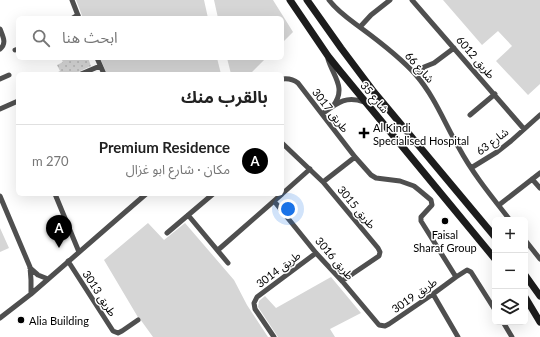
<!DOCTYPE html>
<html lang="ar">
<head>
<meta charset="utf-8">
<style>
	:root { --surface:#fff; --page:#f6f6f6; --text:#222; --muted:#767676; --line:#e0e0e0; --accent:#000 }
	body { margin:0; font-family:Lato,"Noto Sans Arabic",sans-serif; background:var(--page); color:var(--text); direction:rtl }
	.controls { position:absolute; right:12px; bottom:12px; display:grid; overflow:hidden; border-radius:6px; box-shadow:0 4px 16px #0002 }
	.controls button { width:36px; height:36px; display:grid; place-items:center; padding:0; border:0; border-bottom:1px solid var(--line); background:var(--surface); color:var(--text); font:20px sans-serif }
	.you { position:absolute; left:288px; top:209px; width:14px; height:14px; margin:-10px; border:3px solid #fff; border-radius:50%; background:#1a73e8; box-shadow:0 0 0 6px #1a73e833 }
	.badge { display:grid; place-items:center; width:26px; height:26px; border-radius:50%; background:var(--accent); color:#fff; font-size:13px; font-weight:700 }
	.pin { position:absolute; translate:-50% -33px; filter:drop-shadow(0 1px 2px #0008) }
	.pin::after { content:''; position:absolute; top:21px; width:14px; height:12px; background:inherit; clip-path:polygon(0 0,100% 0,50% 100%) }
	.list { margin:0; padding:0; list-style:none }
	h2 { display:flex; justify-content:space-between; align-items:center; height:52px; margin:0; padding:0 16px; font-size:17px }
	h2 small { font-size:13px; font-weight:400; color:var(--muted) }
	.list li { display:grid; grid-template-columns:26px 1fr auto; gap:12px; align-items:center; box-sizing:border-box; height:72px; padding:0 16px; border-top:1px solid var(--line) }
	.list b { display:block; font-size:15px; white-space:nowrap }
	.list p { margin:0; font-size:13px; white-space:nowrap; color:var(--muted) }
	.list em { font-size:13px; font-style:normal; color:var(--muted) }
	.icon { flex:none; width:22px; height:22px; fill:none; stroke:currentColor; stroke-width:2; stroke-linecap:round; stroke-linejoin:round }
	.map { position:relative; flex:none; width:540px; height:337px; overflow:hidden; direction:ltr }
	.search { position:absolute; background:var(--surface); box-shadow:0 4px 16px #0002; left:16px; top:16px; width:268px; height:44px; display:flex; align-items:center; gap:10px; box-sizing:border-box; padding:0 14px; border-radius:6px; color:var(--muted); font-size:15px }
	.panel { position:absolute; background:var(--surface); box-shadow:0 4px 16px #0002; left:16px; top:72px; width:268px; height:124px; border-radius:6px; direction:rtl }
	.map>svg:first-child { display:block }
</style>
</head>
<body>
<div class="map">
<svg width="540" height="337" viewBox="0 0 540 337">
	<defs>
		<pattern id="park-dots" width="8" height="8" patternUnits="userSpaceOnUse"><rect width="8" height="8" fill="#d6d6d6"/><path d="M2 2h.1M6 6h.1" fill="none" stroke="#b6b6b6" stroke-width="1.8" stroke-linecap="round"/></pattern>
	</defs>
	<rect width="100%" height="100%" fill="#fff"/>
	<path fill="#d6d6d6" d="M 76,0 L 204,0 L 208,18 L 83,18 Z
		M 214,0 L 273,0 L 293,32 L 282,43 L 282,18 L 218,18 Z
		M 443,0 L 540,0 L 540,84 L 528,95 L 496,61 L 512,46 L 498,31 L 482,45 Z
		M 100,58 L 217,58 L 221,74 L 107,74 Z
		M 227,58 L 266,58 L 250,74 L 231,74 Z
		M 148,223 L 164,240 L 185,223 L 234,280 L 247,305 L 268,337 L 153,337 L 140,319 L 139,319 L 104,260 Z
		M 0,228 L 9,248 L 0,252 Z
		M 331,277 L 361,313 L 330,329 L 335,337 L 278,337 L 258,307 L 259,301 L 265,296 L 276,308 Z"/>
	<path fill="url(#park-dots)" d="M 61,58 L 88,58 L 91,66 L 74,74 L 54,74 L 60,71 L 57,65 L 63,62 Z"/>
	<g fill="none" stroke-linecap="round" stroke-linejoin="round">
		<path stroke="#4f4f4f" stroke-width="5" d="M 72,0 L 79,18
			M 329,0 C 338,12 349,19 361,28 C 380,42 400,57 416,75 C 435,97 445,124 459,148 C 473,174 492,197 510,220
			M 412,0 L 524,129
			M 73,18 L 78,15
			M 360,27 L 371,15 L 390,0
			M 0,29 C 3,37 7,43 0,49
			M 15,50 L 18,49
			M 97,58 L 104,74
			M 328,59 C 333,76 347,88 333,106
			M 81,74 L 100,66
			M 416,75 L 424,67 L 434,63 L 454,48
			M 0,79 L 9,75
			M 282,79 C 289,78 293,79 298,83 L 355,157 L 371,175 L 376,178 L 400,181 L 414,186 L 419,190 L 431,200 L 432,205 L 421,217 L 421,221 L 456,277
			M 0,109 L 18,101
			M 322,114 C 337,103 346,95 364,102
			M 470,115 L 495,94
			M 282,143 L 323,182 L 378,248 L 380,252 L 379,256 L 342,281
			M 471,168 L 497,152 L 511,141 L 540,115
			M 532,179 L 540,188
			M 323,182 L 355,157
			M 55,194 L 79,252
			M 282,194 L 310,169
			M 0,196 L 30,267 L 31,280 L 31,294
			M 274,201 L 316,253 L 342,281 L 379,325 L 385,326 L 389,324 L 433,294 L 456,277 L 467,270 L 471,272 L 495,310
			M 499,205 L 540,173
			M 188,215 L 228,263
			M 167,233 L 213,194
			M 525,240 L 540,259
			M 218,250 L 282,194
			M 68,261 L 113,331 L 118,333 L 122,331 L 138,320
			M 30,268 L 38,275 L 48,279
			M 433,294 L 458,337
			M 0,318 L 31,294 L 146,194
			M 503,322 L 512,337
			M 274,337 L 255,309 L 254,303 L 257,297 L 316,253"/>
		<path stroke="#1c1c1c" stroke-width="7" d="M 290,0 L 328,56 L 340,71 L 495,259
			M 307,0 L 341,48 L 374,92 L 495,237
			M 525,275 L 540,296
			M 525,297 L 540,322"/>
	</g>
	<g fill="#000" stroke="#fff" stroke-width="1.5">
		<path d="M362 127h4v4h4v4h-4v4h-4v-4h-4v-4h4z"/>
		<circle cx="445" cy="221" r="4"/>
		<circle cx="21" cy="320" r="4"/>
	</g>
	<g text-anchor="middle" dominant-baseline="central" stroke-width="3" stroke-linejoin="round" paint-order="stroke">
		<g font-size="11" fill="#000" stroke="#fff">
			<text transform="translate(476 57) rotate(49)">طريق 6012</text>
			<text transform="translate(420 67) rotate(48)">شارع 66</text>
			<text transform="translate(375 97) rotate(50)">شارع 35</text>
			<text transform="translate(331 110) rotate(52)">طريق 3017</text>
			<text transform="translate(492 141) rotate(-37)">شارع 63</text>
			<text transform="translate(357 207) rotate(50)">طريق 3015</text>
			<text transform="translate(335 258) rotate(49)">طريق 3016</text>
			<text transform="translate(278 269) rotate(-37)">طريق 3014</text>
			<text transform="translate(100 293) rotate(57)">طريق 3013</text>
			<text transform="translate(414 295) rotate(-35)">طريق 3019</text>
		</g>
		<g font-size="11" fill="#000" stroke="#fff" text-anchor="start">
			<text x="373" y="127">Al Kindi<tspan x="373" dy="13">Specialised Hospital</tspan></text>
			<text x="445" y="234" text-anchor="middle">Faisal<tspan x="445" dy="13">Sharaf Group</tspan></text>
			<text x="29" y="320">Alia Building</text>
		</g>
	</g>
</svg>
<div class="controls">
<button>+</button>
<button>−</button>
<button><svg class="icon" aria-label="layers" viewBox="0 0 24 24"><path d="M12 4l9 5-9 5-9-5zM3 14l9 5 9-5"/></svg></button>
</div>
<div class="you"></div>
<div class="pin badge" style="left:59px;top:248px">A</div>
<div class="search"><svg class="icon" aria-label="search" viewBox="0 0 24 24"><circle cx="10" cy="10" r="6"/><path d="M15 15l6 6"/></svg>ابحث هنا</div>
<section class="panel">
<h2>بالقرب منك<small></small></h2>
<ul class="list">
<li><span class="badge">A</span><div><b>Premium Residence</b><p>مكان · شارع ابو غزال</p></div><em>270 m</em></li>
</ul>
</section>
</div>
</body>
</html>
